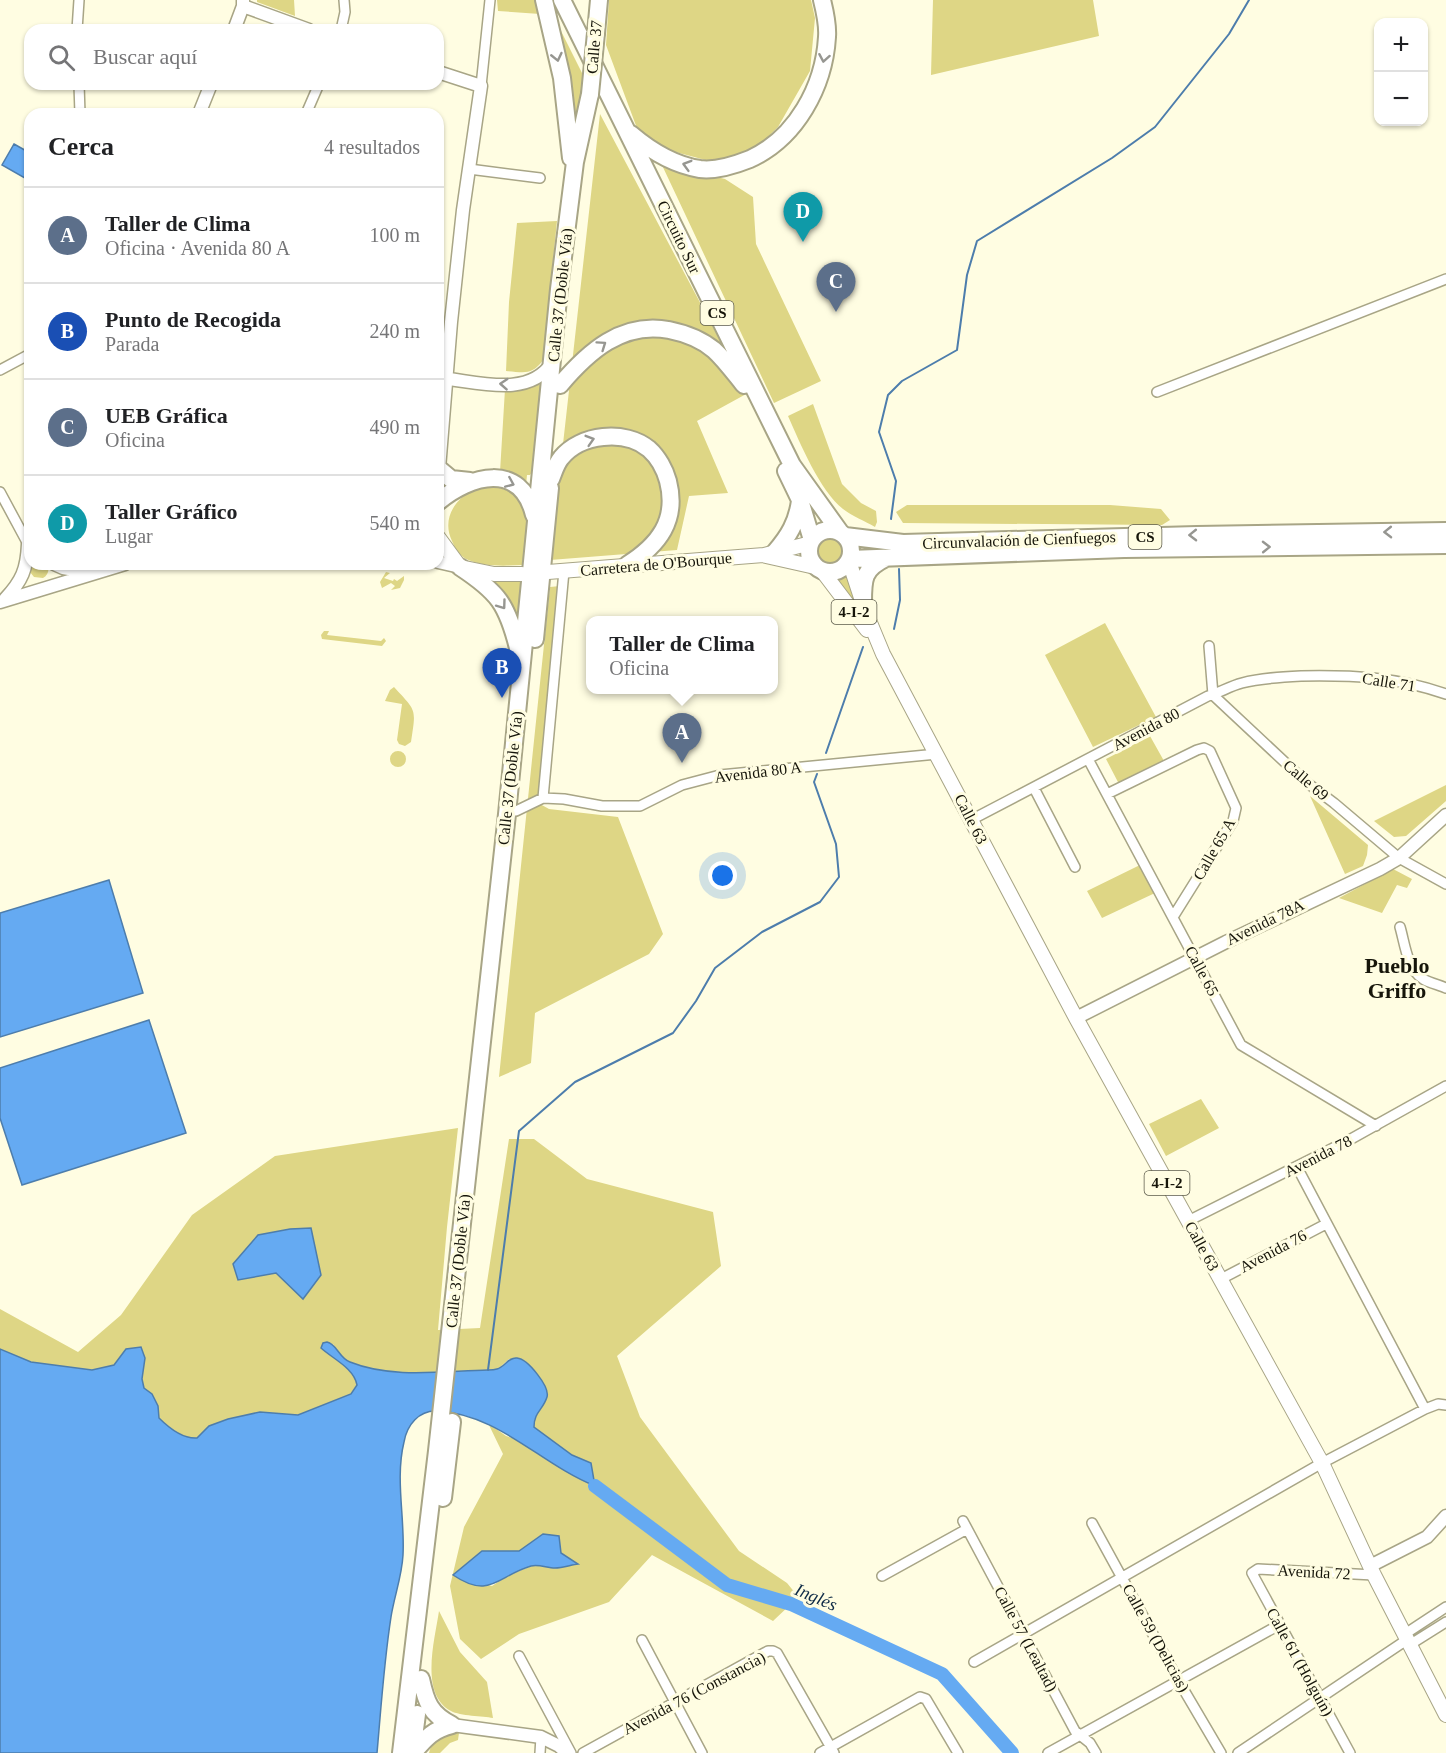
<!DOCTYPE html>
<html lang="es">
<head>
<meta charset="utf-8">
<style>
	:root { --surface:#fff; --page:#f6f6f6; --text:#202124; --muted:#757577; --line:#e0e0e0; --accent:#d93025 }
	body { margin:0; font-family:Georgia,serif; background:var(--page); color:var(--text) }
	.controls { position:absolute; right:18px; top:18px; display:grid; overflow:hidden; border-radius:12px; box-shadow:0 2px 4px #0004 }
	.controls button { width:54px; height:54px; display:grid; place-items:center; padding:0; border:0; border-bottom:2px solid var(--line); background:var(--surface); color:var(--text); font:30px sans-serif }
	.you { position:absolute; left:723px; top:876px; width:21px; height:21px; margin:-15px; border:4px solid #fff; border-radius:50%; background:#1a73e8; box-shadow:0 0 0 9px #1a73e833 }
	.badge { display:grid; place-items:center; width:39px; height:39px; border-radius:50%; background:var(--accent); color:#fff; font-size:20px; font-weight:700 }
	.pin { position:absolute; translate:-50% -50px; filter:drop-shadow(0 2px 3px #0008) }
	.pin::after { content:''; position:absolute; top:32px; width:21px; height:18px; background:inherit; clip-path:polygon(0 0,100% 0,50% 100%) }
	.popup { position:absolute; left:586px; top:616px; width:192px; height:78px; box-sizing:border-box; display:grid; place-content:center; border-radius:12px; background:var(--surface); filter:drop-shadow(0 2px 4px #0005); font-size:20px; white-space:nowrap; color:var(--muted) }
	.popup b { font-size:22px; color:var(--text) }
	.popup::after { content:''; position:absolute; left:50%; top:100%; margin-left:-12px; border:12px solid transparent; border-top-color:var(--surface) }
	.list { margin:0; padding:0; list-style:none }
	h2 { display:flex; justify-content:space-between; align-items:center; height:78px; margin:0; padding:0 24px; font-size:26px }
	h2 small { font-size:20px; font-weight:400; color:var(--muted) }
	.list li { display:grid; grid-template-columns:39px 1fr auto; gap:18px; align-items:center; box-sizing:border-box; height:96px; padding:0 24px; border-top:2px solid var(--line) }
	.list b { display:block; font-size:22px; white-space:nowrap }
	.list p { margin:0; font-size:20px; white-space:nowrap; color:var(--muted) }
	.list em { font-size:20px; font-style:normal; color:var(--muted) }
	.icon { flex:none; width:33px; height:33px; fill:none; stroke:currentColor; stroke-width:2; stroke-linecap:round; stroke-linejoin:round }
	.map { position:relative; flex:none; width:1446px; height:1753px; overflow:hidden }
	.search { position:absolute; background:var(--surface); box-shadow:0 2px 4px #0004; left:24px; top:24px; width:420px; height:66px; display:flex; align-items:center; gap:15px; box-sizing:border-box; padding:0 21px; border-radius:18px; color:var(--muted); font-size:22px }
	.panel { position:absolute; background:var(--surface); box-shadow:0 2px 4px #0004; left:24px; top:108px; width:420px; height:462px; border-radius:18px }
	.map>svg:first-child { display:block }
</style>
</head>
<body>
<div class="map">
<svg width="1446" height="1753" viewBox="0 0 1446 1753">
	<rect width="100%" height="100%" fill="#fffde2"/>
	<path fill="#ded685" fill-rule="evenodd" d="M 257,0 L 294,0 L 295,16 L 257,2 Z
		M 497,0 L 536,0 L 540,14 L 498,11 Z
		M 609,0 L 811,0 L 815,18 L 810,71 L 778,127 L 753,152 L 713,162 L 668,150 L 638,131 L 606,45 Z
		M 933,0 L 1093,0 L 1099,36 L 931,75 Z
		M 559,27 L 584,77 L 575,140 L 569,80 Z
		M 600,114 L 748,393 L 697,421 L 728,493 L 689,496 L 677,550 L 550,560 Z
		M 661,163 L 725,179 L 753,197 L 756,244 L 821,381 L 774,403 Z
		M 557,221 L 543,360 C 532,376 523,372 506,371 L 509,302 L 517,223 Z
		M 537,382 L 543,388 L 538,464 L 530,475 L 527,475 L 526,485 L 500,472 L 505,389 Z
		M 813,404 L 842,484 L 861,503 L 876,511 L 877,522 L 875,527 C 865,521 852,516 843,509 C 820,491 800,443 788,416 Z
		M 481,486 C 497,486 519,490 525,508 C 529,519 524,553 522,565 C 504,566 483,567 466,559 C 459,555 455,548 452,541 C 440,516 459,494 481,486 Z
		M 907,505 L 1110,505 L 1161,509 L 1170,520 L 1162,525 L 903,523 L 896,512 Z
		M814 551a16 16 0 1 1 32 0a16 16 0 1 1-32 0Z
		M 32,564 L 47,564 C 50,570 48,575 43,578 L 34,577 L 30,572 Z
		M 386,572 L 390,573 L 384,578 L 393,581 L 394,579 L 397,581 L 404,576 L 404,580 L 400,588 L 391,590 L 395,586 L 391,583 L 382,588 L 380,582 Z
		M 850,572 L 861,613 L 834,579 Z
		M 522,580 L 518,622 L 490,581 Z
		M 560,586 L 540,804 L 549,809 L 618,817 L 663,934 L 649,954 L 535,1013 L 531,1063 L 499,1077 L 550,587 Z
		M 1105,623 L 1156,717 L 1093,747 L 1045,655 Z
		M 324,631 L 329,631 L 327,635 L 381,641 L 384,638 L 386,641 L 382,646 L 322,639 L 321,635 Z
		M 394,687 C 417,712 416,708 411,742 L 405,746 L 399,744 L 397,740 L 402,704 L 385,701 L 390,690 Z
		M 1150,736 L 1164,761 L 1119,784 L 1106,759 Z
		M390 759a8 8 0 1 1 16 0a8 8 0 1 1-16 0Z
		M 1446,785 L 1446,801 L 1406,836 L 1394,837 L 1374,821 Z
		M 1310,796 L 1368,845 L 1367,855 L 1363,866 L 1345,874 Z
		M 1140,865 L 1155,893 L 1102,918 L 1087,891 Z
		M 1393,869 L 1412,879 L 1407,888 L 1397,885 L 1382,913 L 1339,898 Z
		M 1201,1099 L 1219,1128 L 1166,1156 L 1149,1124 Z
		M 458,1128 L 447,1227 L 438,1330 L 480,1328 L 509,1139 L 534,1139 L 587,1179 L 713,1212 L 721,1266 L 617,1356 L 640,1417 L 739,1551 L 787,1583 L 796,1594 L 791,1604 L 773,1621 L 652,1555 L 609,1602 L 519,1634 L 481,1659 L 460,1639 L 450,1586 L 464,1527 L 503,1454 L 488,1423 L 506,1436 L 591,1463 L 572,1455 L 534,1427 C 534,1412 544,1409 547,1396 C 549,1388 531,1364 524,1361 C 519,1359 514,1359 509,1359 L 498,1369 L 488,1370 C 449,1371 383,1378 348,1362 C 340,1358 337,1351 333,1344 L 322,1348 C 333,1359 354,1368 357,1384 L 351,1394 L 298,1415 L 261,1412 L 228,1419 L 209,1426 L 197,1438 C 183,1439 169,1428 159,1418 C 158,1405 155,1396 144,1388 L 142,1379 L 145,1358 L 126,1349 L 114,1365 L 92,1370 L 31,1362 L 0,1349 L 0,1309 L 78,1352 L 121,1315 L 192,1215 L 275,1156 ZM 276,1273 L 321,1275 L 303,1298 ZM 482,1551 L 519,1551 L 555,1568 L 534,1565 L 507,1576 L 492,1586 L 453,1575 Z
		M 439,1611 L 460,1652 L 487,1682 L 493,1718 C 483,1716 460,1716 451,1711 C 419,1694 435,1639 439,1611 Z
		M 452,1732 L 459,1733 L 458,1740 L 450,1743 L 440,1753 L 429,1753 C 433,1739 439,1735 452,1732 Z"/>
	<path fill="#65aaf2" stroke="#4d7dac" stroke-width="1.5" d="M 14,144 L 30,153 L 30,181 L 2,165 Z
		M 109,880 L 143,993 L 0,1037 L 0,913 Z
		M 149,1020 L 186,1133 L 22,1185 L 0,1118 L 0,1068 Z
		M 311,1228 L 321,1275 L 303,1299 L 276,1273 L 238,1280 L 233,1264 L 258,1235 L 290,1229 Z
		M 327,1342 C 337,1344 339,1358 350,1362 C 392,1379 443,1371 488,1370 C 491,1370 494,1370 497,1369 C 505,1367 508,1357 517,1358 C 528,1359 550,1387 547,1397 C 543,1410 534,1412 534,1427 L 572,1455 L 591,1463 L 595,1486 C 540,1464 499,1414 437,1411 C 419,1410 407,1425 404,1442 C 395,1479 405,1517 403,1555 C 402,1576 394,1597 391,1617 C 384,1662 381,1708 377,1753 L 0,1753 L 0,1349 L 31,1362 L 92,1370 L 114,1365 L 126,1349 L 141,1347 L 145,1358 L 142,1379 L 144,1388 L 152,1394 L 158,1406 L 159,1418 C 169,1428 183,1439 197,1438 L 209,1426 L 228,1419 L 260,1412 L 298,1415 L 351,1394 L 357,1385 C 354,1368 333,1359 321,1348 L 323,1343 Z
		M 543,1534 L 559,1536 L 561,1553 L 578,1564 C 571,1565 562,1568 555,1568 C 547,1568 539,1564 531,1566 C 497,1576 490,1600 453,1575 L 482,1551 L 519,1551 Z"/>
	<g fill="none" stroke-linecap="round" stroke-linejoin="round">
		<path stroke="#4d7dac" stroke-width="2" d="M 891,519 L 896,481 L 879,432 L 888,395 L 902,381 L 957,350 L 967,275 L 977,241 L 1112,158 L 1155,127 L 1229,34 L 1249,0
			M 894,629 L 900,600 L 899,569
			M 826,753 L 863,647
			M 488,1370 L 519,1131 L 575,1082 L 673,1033 L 696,1001 L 715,968 L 762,932 L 820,902 L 839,877 L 836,844 L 814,782 L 817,774"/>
		<path stroke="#65aaf2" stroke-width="14" d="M 595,1486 L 727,1585 L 791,1604 L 942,1674 L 1012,1753"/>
		<defs>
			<path id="street" d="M 77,30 L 79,0
				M 341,30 L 345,12 L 344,0
				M 79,84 L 80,114
				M 481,86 L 490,0
				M 306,114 L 319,84
				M 469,169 L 540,178
				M 0,370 L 30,354
				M 1157,392 L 1446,279
				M 0,492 L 28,544
				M 1209,646 L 1213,695 L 1306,782 L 1334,803 L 1399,858 L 1446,884
				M 1088,759 L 1241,1045 L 1376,1126
				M 1034,788 L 1075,867
				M 1107,794 L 1197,750 L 1204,748 L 1210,751 L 1236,808 L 1233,821 L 1173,917
				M 543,798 L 564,571
				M 516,811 L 543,798 L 564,799 L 602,806 L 640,806 L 682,785 L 720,775 L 937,754
				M 971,820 L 1208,696 C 1219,693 1230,686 1242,683 C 1261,678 1281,677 1301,676 C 1353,675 1397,677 1446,694
				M 1400,927 C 1405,944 1407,969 1423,979 C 1430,983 1439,985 1446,988
				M 1297,1167 L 1425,1409
				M 1188,1221 L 1351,1139 L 1446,1086
				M 1221,1279 L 1326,1224
				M 963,1521 L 1075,1731 L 1090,1743 L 1096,1753
				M 1092,1523 L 1178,1680 L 1221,1753
				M 882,1576 L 967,1529
				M 1405,1634 L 1446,1607
				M 642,1640 L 702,1753
				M 1411,1644 L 1446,1622
				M 519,1656 L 571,1753
				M 974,1662 L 1322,1463 L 1425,1409 L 1438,1404 L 1446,1405
				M 540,1753 L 541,1737
				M 583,1753 L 768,1651 L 773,1651 L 777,1653 L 834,1753
				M 820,1753 L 920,1697 L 926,1699 L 958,1753
				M 1048,1753 L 1279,1625
				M 1238,1753 L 1408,1639
				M 1350,1753 L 1252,1573 L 1258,1569 L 1374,1575"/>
			<path id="secondary" d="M 243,6 L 309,30
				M 234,30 L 243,6 L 243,0
				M 438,72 L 481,86 L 463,210 L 451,322 L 438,481
				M 199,114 L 211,84
				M 440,378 C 476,381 528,399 552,363
				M 438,562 L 460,567
				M 54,564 L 63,568 L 87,572
				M 5,599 C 22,581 27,569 28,544 L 30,547
				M 0,602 L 125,564
				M 1076,1018 L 1226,942 L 1380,869 L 1399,858 L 1446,815
				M 1370,1566 L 1427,1537 L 1446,1516
				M 452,1725 L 541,1737 L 559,1746 L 567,1753"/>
			<path id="primary" d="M 438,537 L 460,567 L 494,574 L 522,574
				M 766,556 L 815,567
				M 849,561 L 866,613 L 883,654 L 1076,1018 L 1322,1463 L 1374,1575 L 1446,1715
				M 548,572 L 764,555 L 811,543
				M 823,572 L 867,630"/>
			<path id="highway" d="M 544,0 L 562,78 L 571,158
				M 562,0 L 792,465 L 840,532
				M 596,33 L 599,0
				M 631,134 C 651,151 674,165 700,169 C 716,171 735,165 750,159 C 796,138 824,87 827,37 C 828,25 825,12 822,0
				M 560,385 C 588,352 622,321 669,330 C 684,333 702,340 714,350 C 725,360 735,374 744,385
				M 439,469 L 451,479 L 470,481
				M 786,471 L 800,500 L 812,540
				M 551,479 C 554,472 556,464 561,458 C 580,434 625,429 649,449 C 658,457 665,470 668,481 C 678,520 659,545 627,565
				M 438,502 C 470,475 521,461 534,515
				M809 551a21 21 0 1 1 42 0a21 21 0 1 1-42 0Z
				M 845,536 L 903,543 L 1197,535 L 1446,531
				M 775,552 C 789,536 797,522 800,501
				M 850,559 L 1124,549 L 1446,545
				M 460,567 C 498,592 507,604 518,648
				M 863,602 C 863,579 863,569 886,558
				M 535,639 L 550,488
				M 443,1498 L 452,1422
				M 421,1679 C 426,1702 430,1714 452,1725
				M 401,1753 L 437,1451 L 507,814 L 559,289 L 575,162 L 590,94
				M 412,1753 L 417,1714
				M 413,1753 C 426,1738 432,1730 452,1725"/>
		</defs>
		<use href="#street" stroke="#a8a586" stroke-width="12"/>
		<use href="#secondary" stroke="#a8a586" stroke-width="15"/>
		<use href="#primary" stroke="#a8a586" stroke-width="16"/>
		<use href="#highway" stroke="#a8a586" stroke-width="20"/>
		<use href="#street" stroke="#fff" stroke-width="9"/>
		<use href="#secondary" stroke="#fff" stroke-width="12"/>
		<use href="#primary" stroke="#fff" stroke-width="14"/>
		<use href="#highway" stroke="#fff" stroke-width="16"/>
		<defs>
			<path id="highway-bridge" d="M 590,94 L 596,33"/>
		</defs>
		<use href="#highway-bridge" stroke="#a8a586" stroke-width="20" stroke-linecap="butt"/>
		<use href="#highway-bridge" stroke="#fff" stroke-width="16"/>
	</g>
	<defs><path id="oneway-chevron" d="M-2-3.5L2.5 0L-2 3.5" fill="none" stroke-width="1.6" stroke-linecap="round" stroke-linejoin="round" transform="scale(1.5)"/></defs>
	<g stroke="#969691">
		<use href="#oneway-chevron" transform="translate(557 57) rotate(77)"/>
		<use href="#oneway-chevron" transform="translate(824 58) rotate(100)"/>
		<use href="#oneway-chevron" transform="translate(687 165) rotate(-164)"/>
		<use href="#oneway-chevron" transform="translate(602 345) rotate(-35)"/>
		<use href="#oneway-chevron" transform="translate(504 384) rotate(-176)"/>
		<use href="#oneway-chevron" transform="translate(590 440) rotate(-17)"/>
		<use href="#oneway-chevron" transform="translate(510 483) rotate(23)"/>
		<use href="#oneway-chevron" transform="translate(1388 532) rotate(179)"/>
		<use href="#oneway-chevron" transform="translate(1193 535) rotate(179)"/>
		<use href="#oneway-chevron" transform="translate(1266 547) rotate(-1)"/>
		<use href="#oneway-chevron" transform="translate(502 605) rotate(54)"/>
	</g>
	<g text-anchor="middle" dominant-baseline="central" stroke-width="6" stroke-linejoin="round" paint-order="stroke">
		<g fill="#fffde2" stroke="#5c5b4b" stroke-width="1.5">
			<rect x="700.5" y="301" width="33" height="24" rx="4.5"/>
			<rect x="1128.5" y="525" width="33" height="24" rx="4.5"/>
			<rect x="831.5" y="600" width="45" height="24" rx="4.5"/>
			<rect x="1144.5" y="1171" width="45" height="24" rx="4.5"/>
		</g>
		<g font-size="15" font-weight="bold" fill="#16150a">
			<text x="717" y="313">CS</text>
			<text x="1145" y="537">CS</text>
			<text x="854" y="612">4-I-2</text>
			<text x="1167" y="1183">4-I-2</text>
		</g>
		<g font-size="16" fill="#16150a" stroke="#fffde2">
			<text transform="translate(594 47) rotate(-85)">Calle 37</text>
			<text transform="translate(679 237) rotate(64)">Circuito Sur</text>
			<text transform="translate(560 295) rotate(-84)">Calle 37 (Doble Vía)</text>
			<text transform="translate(1019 540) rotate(-2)">Circunvalación de Cienfuegos</text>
			<text transform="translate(656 564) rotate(-5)">Carretera de O'Bourque</text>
			<text transform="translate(1389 682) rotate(9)">Calle 71</text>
			<text transform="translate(1146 729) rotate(-28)">Avenida 80</text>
			<text transform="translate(758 772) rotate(-7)">Avenida 80 A</text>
			<text transform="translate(510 778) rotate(-84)">Calle 37 (Doble Vía)</text>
			<text transform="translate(1306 780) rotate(40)">Calle 69</text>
			<text transform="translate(971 819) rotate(63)">Calle 63</text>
			<text transform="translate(1214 849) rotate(-60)">Calle 65 A</text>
			<text transform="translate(1265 922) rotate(-26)">Avenida 78A</text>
			<text transform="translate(1202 971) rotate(62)">Calle 65</text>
			<text transform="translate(1318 1156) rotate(-27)">Avenida 78</text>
			<text transform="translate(1202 1246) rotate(61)">Calle 63</text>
			<text transform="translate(1273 1251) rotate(-28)">Avenida 76</text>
			<text transform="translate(458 1261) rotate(-84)">Calle 37 (Doble Vía)</text>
			<text transform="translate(1314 1572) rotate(3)">Avenida 72</text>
			<text transform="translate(1156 1638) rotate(61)">Calle 59 (Delicias)</text>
			<text transform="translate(1026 1639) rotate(62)">Calle 57 (Lealtad)</text>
			<text transform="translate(1300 1662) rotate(61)">Calle 61 (Holguín)</text>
			<text transform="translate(694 1693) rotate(-28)">Avenida 76 (Constancia)</text>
		</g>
		<g font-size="18" font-style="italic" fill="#0f2b47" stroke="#fffde2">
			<text transform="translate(816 1597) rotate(23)">Inglés</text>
		</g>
		<g font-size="22" font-weight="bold" fill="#16150a" stroke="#fffde2">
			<text x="1397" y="965">Pueblo<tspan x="1397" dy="25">Griffo</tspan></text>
		</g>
	</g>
</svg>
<div class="controls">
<button>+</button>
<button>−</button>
</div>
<div class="you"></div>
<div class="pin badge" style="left:682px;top:763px;background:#5c6f8a">A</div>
<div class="popup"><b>Taller de Clima</b>Oficina</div>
<div class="pin badge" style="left:502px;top:698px;background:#1a4fb4">B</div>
<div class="pin badge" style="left:836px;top:312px;background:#5c6f8a">C</div>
<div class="pin badge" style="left:803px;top:242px;background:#0f9aa8">D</div>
<div class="search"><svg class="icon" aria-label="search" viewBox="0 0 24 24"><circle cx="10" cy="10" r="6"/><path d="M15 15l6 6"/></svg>Buscar aquí</div>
<section class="panel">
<h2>Cerca<small>4 resultados</small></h2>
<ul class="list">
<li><span class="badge" style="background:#5c6f8a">A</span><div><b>Taller de Clima</b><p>Oficina · Avenida 80 A</p></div><em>100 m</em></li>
<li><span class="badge" style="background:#1a4fb4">B</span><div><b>Punto de Recogida</b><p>Parada</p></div><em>240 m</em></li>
<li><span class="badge" style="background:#5c6f8a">C</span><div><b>UEB Gráfica</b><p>Oficina</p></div><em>490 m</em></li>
<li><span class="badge" style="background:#0f9aa8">D</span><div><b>Taller Gráfico</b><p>Lugar</p></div><em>540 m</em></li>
</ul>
</section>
</div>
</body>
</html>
